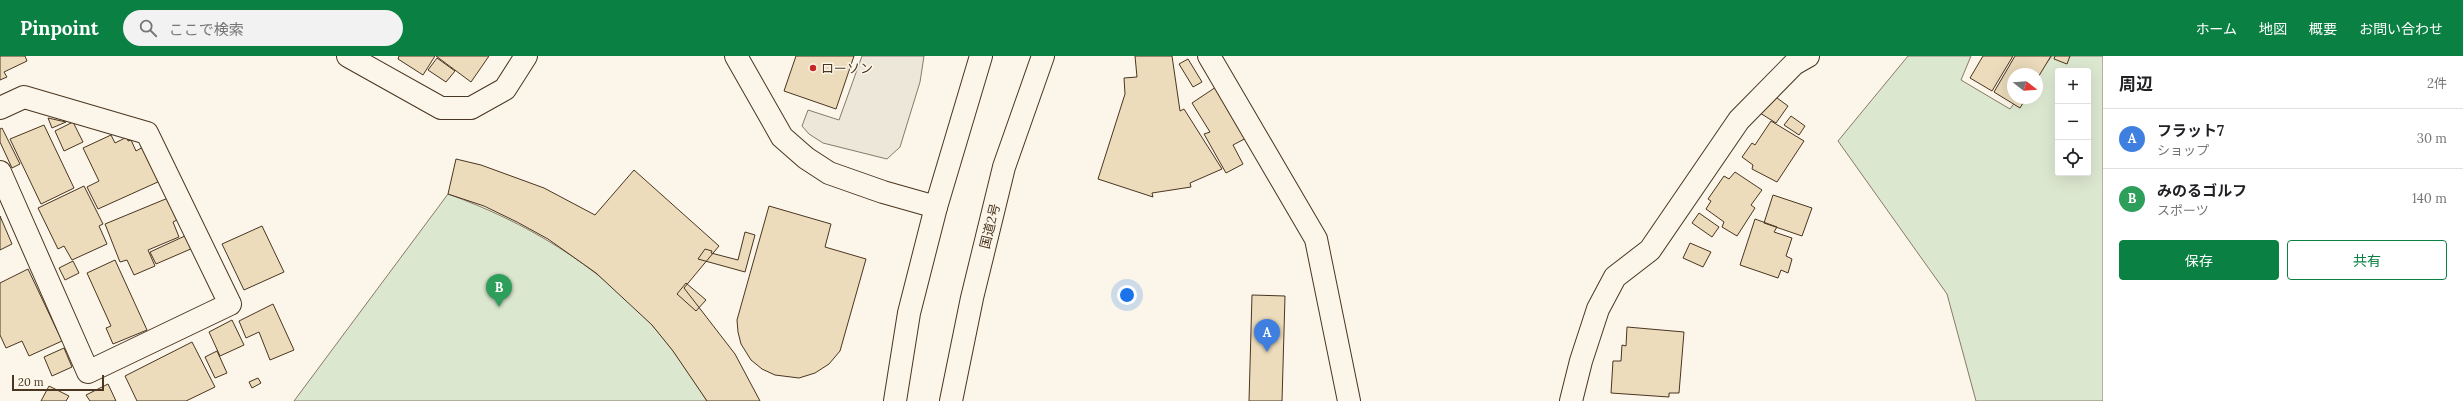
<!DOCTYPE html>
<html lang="ja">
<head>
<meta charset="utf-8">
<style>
	:root { --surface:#fff; --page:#f2f2f2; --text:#202124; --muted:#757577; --line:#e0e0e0; --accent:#0b8043 }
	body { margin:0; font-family:Lora,"Noto Sans JP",serif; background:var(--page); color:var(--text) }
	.controls { position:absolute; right:12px; top:12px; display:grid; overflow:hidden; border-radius:4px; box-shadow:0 4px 16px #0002 }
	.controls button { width:36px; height:36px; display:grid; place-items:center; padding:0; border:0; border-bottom:1px solid var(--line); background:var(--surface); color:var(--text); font:20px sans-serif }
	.compass { position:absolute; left:2007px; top:12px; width:36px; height:36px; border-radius:50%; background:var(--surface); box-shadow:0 4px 16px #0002; rotate:107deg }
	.scale { position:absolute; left:12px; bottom:10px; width:92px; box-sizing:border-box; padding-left:4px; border:2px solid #4a3520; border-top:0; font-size:11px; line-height:14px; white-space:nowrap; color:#4a3520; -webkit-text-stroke:3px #fbf6e9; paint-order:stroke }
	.you { position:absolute; left:1127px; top:239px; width:14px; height:14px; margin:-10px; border:3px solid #fff; border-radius:50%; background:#1a73e8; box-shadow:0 0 0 6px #1a73e833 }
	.badge { display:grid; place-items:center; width:26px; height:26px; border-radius:50%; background:var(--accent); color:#fff; font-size:13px; font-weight:700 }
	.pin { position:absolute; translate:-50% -33px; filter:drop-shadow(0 1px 2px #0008) }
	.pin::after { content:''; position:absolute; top:21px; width:14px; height:12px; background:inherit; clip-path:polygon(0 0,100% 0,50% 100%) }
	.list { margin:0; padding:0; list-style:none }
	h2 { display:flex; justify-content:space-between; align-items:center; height:52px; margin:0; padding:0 16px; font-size:17px }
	h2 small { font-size:13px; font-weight:400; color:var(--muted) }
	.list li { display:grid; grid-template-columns:26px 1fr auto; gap:12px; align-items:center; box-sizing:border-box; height:60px; padding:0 16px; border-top:1px solid var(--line) }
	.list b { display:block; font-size:15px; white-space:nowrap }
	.list p { margin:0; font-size:13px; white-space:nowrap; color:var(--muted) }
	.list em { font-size:13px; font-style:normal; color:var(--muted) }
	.actions { display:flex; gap:8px; padding:12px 16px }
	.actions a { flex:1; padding:9px 0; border:1px solid var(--accent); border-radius:4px; text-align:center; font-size:14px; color:var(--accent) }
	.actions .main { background:var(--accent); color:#fff }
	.icon { flex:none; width:22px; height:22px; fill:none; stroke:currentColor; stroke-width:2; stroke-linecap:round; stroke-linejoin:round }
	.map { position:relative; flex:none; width:2103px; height:345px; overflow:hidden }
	header { display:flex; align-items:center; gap:24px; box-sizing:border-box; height:56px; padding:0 20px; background:var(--accent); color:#fff }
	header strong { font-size:19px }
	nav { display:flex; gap:22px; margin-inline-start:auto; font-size:14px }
	.search { width:280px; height:36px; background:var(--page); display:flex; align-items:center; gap:10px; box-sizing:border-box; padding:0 14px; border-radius:22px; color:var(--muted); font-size:15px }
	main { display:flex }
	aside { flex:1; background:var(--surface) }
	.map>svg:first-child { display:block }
</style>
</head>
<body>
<header>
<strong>Pinpoint</strong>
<div class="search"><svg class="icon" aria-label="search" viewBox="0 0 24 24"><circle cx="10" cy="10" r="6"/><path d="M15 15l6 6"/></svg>ここで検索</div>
<nav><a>ホーム</a><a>地図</a><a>概要</a><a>お問い合わせ</a></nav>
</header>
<main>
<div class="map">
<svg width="2103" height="345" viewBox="0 0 2103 345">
	<rect width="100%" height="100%" fill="#fbf6e9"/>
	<path fill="#dce7d0" stroke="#887966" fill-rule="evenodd" d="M 1908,0 L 1971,0 L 1961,24 L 2010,53 L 2018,42 L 2037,42 L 2037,19 L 2052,0 L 2103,0 L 2103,345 L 1976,345 L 1947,238 L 1838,85 ZM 2058,15 L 2088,15 L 2088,117 L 2058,117 Z
		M 448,138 C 526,166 596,208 652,269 C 673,292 690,319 707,345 L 294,345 Z"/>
	<path fill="#ede7d9" stroke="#887966" d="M 862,0 L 924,0 L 920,26 L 900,91 L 887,103 L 823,87 L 809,78 L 802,70 L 808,54 L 839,64 Z"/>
	<path fill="#ecdcbc" stroke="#4a3520" d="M 0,0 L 25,0 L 27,5 L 4,16 L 7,21 L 0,24 Z
		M 399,0 L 435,0 L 423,19 L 398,3 Z
		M 436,0 L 489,0 L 471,26 Z
		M 796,0 L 854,0 L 836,53 L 784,35 Z
		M 1135,0 L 1172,0 L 1180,55 L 1184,53 L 1222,113 L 1190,127 L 1191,131 L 1152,137 L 1153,141 L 1098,123 L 1125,38 L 1124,22 L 1137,21 Z
		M 1983,0 L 2013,0 L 1992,35 L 1970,22 Z
		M 2015,0 L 2051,0 L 2037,23 L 2037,18 L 2013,18 L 2013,42 L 2026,42 L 2020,52 L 1994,36 Z
		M 2055,0 L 2070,0 L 2067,8 L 2054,3 Z
		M 437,2 L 455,15 L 446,26 L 428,14 Z
		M 1188,3 L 1202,26 L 1193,31 L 1179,8 Z
		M 1216,31 L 1252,79 L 1233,89 L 1243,108 L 1226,117 L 1204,78 L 1210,76 L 1192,47 Z
		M 1773,39 L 1788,50 L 1776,67 L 1760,57 Z
		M 1791,60 L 1805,70 L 1799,79 L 1784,69 Z
		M 48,62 L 66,66 L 52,72 Z
		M 1771,65 L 1804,85 L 1777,126 L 1752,113 L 1753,109 L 1742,101 L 1752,87 L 1755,89 Z
		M 73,66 L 83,86 L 64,95 L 55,75 Z
		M 44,69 L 74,132 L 41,148 L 10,83 Z
		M 2,72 L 20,108 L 12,112 L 0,86 L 0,73 Z
		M 111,79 L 115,87 L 127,81 L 128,85 L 131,84 L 136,95 L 143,91 L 160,125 L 98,153 L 87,131 L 99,125 L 83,92 Z
		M 456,103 L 481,109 L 544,132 L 595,159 L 634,114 L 719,190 L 684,232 L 735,298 L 760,345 L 707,345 L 673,295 L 652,269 L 596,217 L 548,183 L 517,166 L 484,150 L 448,138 Z
		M 1735,116 L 1762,134 L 1751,149 L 1755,152 L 1737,180 L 1722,171 L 1724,166 L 1706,153 L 1711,145 L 1708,143 L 1724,120 L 1729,123 Z
		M 84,130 L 103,168 L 99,170 L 107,188 L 72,204 L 64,190 L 58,193 L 38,152 Z
		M 1773,139 L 1812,152 L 1802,180 L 1764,167 Z
		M 168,142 L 177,164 L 173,166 L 179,181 L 148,194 L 155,210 L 134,219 L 127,204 L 120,206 L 105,168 Z
		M 769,150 L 831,168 L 825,191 L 866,203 L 840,295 L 829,308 L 815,317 L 799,322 L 775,319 L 762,313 L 751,304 L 741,288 L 738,276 L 737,264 Z
		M 1699,157 L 1719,171 L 1712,181 L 1692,167 Z
		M 0,160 L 12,188 L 0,194 Z
		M 1755,163 L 1777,171 L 1774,176 L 1792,182 L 1786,200 L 1792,203 L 1788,217 L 1781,214 L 1778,222 L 1740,209 Z
		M 262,170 L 284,216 L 244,234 L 222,188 Z
		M 745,176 L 755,179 L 745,216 L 698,203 L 705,193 L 712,195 L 711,197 L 738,204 Z
		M 187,179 L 193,192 L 156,208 L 150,196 Z
		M 1690,187 L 1711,196 L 1703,211 L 1683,202 Z
		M 115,204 L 147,274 L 113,288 L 106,272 L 111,270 L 87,217 Z
		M 73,205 L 79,217 L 65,224 L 59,212 Z
		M 28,213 L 62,285 L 29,300 L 22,285 L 6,292 L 0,279 L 0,227 Z
		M 686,227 L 706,244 L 696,255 L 677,238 Z
		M 1252,239 L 1285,240 L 1282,345 L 1249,345 Z
		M 273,248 L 294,294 L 270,304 L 259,276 L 246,282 L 239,265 Z
		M 232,264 L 244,289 L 220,300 L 209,276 Z
		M 1627,271 L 1684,276 L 1679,337 L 1669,337 L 1669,341 L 1611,337 L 1613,305 L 1621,305 L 1622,289 L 1626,290 Z
		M 192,286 L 215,331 L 186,345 L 137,345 L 125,320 Z
		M 64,292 L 72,311 L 52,320 L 44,301 Z
		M 217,295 L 227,317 L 215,322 L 205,301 Z
		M 258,322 L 261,327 L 252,332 L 249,326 Z
		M 108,328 L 116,345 L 90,345 L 86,339 Z
		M 49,330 L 69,340 L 66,345 L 41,345 Z"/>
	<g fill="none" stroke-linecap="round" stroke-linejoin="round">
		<defs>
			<path id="minor" d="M 348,0 L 441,52 L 471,52 L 505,33 L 526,0
				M 736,0 L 782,81 L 806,102 L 829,117 L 883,136 L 936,151
				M 1209,0 L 1316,183 L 1349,345
				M 0,52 L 24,41 L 147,77 L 230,248 L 88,316 L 0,116
				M 1571,345 L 1581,305 L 1598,253 L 1615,221 L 1650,194 L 1739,64 L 1794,8 L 1808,0"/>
			<path id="trunk" d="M 895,345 L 909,257 L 936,151 L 981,0
				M 951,345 L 972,242 L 1004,111 L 1043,0"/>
		</defs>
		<use href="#minor" stroke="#4a3520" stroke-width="24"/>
		<use href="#trunk" stroke="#4a3520" stroke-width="24"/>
		<use href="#minor" stroke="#fbf6e9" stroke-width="22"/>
		<use href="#trunk" stroke="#fbf6e9" stroke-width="22"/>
	</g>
	<circle fill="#c62828" stroke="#fbf6e9" stroke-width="1.5" cx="813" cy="12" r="4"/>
	<g text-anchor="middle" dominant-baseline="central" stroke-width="3" stroke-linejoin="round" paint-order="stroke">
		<g font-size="13" fill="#4a3520" stroke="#fbf6e9" text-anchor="start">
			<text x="821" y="12">ローソン</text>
		</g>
		<g font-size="13" fill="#4a3520" stroke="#fbf6e9">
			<text transform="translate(990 170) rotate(-76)">国道2号</text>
		</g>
	</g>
</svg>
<div class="controls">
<button>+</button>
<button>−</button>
<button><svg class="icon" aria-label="locate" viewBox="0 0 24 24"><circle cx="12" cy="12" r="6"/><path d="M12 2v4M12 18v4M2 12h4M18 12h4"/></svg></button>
</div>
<svg class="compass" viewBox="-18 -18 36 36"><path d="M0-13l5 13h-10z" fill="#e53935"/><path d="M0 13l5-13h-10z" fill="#757577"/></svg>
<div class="scale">20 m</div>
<div class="you"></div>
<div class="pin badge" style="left:1267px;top:296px;background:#3f7fe0">A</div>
<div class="pin badge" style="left:499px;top:251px;background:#2e9e5b">B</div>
</div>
<aside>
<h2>周辺<small>2件</small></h2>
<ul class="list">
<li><span class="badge" style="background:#3f7fe0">A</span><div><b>フラット7</b><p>ショップ</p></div><em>30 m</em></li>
<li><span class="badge" style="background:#2e9e5b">B</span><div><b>みのるゴルフ</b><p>スポーツ</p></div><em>140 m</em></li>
</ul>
<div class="actions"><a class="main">保存</a><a>共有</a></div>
</aside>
</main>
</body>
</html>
